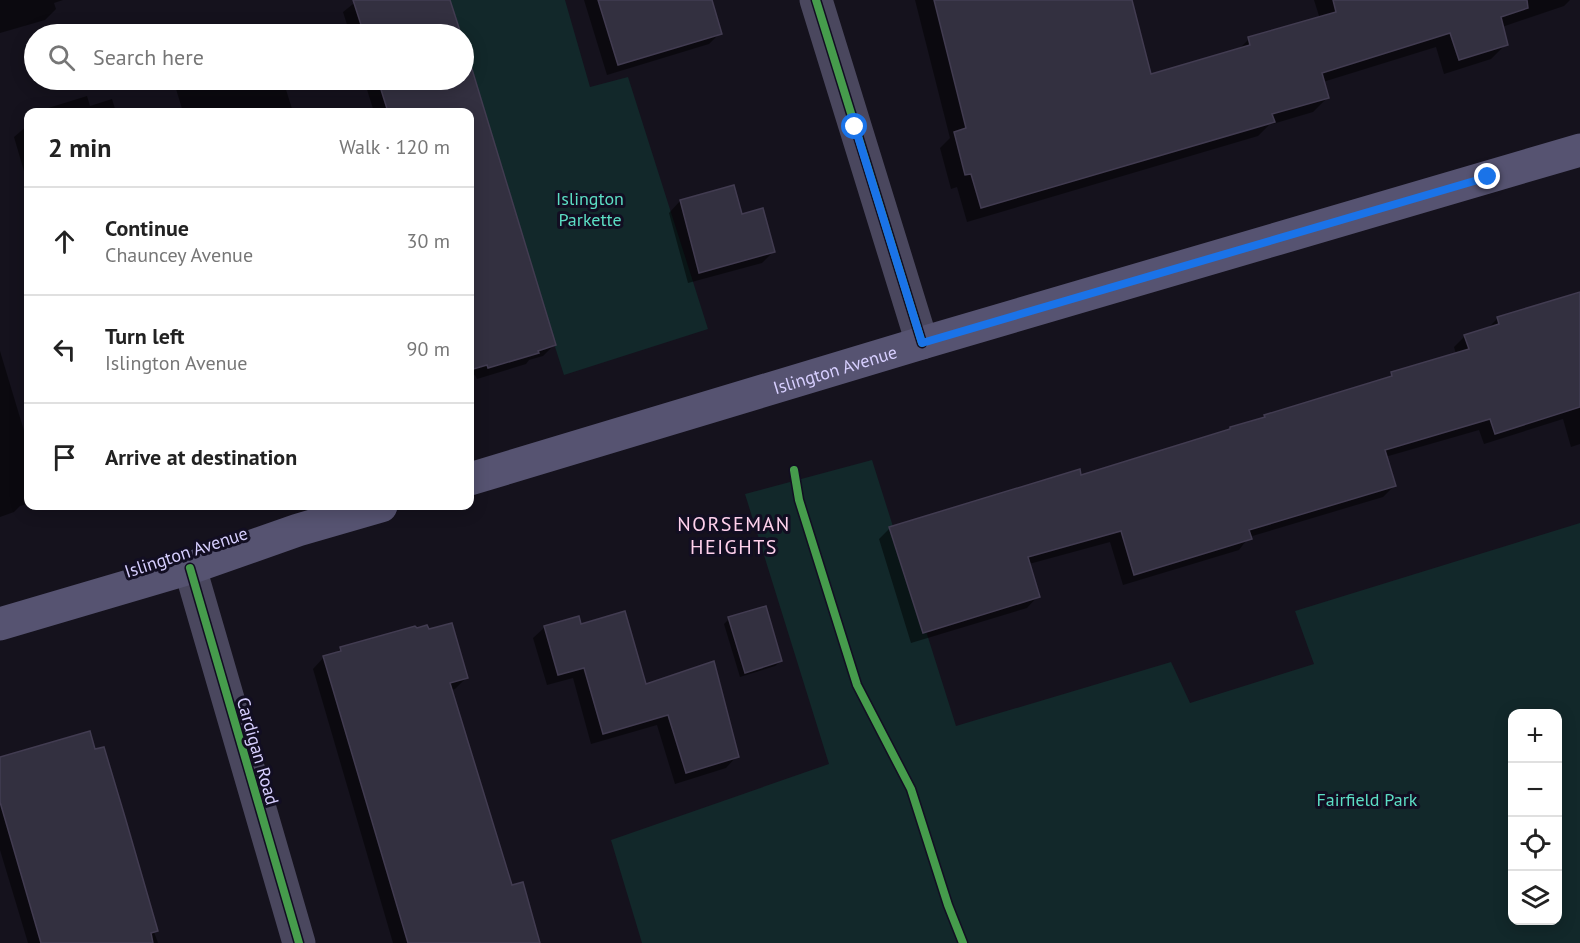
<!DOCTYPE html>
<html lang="en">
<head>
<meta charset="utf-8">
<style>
	:root { --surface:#fff; --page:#f6f6f6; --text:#222; --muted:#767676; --line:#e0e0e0 }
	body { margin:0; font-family:"PT Sans",sans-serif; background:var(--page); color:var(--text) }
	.controls { position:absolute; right:18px; bottom:18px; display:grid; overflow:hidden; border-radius:12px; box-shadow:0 3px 15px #0003 }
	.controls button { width:54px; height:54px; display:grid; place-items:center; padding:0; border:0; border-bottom:2px solid var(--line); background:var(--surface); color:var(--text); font:30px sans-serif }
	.stop { position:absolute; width:18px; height:18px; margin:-14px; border:4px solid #1a73e8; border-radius:50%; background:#fff }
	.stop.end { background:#1a73e8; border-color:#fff; box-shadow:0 2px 6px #0008 }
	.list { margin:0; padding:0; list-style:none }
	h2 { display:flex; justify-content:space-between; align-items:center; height:78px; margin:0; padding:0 24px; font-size:26px }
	h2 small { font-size:20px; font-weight:400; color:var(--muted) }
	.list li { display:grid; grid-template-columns:39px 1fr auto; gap:18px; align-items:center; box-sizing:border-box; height:108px; padding:0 24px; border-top:2px solid var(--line) }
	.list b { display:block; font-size:22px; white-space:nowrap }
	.list p { margin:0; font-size:20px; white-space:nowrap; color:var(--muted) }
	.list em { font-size:20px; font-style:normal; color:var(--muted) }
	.icon { flex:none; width:33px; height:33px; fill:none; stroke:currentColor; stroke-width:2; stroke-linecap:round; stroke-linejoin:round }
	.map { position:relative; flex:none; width:1580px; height:943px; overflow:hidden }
	.search { position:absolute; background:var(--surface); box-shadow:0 3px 15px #0003; left:24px; top:24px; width:450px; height:66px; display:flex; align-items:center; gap:15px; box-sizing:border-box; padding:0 21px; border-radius:33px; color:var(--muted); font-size:22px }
	.panel { position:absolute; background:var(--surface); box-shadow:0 3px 15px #0003; left:24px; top:108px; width:450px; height:402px; border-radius:12px }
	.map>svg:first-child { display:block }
</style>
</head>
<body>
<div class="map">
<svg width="1580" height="943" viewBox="0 0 1580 943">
	<rect width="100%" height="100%" fill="#15121d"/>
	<path fill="#12282a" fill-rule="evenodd" d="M 444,0 L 565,0 L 590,87 L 628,77 L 708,329 L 564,375 L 464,61 L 464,34 L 455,34 Z
		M 872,460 L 956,726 L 1171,662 L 1190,703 L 1314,664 L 1295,611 L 1580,523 L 1580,943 L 642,943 L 611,840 L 829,764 L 745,494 ZM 1512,714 L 1558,714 L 1558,920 L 1512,920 Z"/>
	<path fill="#0007" d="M 0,0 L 63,0 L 54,3 L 56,9 L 45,20 L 0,33 Z
		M 358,0 L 449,0 L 459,34 L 350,34 L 343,12 Z
		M 584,0 L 710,0 L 720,33 L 709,44 L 607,75 Z
		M 915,0 L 1131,0 L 1150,76 L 1238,50 L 1249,39 L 1320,19 L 1314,0 L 1570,0 L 1564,6 L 1502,27 L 1506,44 L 1491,59 L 1444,74 L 1436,47 L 1323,82 L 1328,97 L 1313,112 L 1269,125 L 1258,136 L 967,222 L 957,187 L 951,189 L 940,148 L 950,138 Z
		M 464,48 L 554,345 L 543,356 L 529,360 L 526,364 L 477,379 L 475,375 L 470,377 L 470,112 L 374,112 L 364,80 L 464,80 Z
		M 186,80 L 283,80 L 293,112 L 183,112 L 176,89 Z
		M 87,96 L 90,106 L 112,99 L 116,112 L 41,112 L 45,109 Z
		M 28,125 L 28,185 L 14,137 Z
		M 733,187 L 741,216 L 773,252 L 762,263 L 688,283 L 669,213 L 680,201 Z
		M 1580,294 L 1580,444 L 1571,447 L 1563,419 L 1484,444 L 1479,430 L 1385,457 L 1394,486 L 1383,497 L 1249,537 L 1239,550 L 1123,585 L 1110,542 L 1029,564 L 1038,596 L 1027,608 L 911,643 L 879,539 L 890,528 L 1080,477 L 1227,431 L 1230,428 L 1261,419 L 1265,416 L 1386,380 L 1392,374 L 1456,354 L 1454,347 L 1465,336 L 1487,329 L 1498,318 Z
		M 0,351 L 28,444 L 28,504 L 20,506 L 14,512 L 0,517 Z
		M 729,619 L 781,661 L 775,666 L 740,677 L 724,624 Z
		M 580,626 L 645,686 L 737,756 L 726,768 L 675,784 L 657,725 L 591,744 L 573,678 L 547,685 L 533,638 L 545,627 Z
		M 340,649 L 466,678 L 455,689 L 451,690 L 511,887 L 539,943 L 393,943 L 313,669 L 324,657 L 335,654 Z
		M 0,758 L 154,932 L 158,943 L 28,943 L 0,850 Z"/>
	<path fill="#333040" stroke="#423c51" stroke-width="1.5" d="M 353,0 L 450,0 L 461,34 L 364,34 Z
		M 598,0 L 712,0 L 722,34 L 618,65 Z
		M 934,0 L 1132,0 L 1151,74 L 1250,45 L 1248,37 L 1336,12 L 1333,0 L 1527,0 L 1528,8 L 1501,17 L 1508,45 L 1459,60 L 1450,33 L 1322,73 L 1329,98 L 1272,114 L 1275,122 L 981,208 L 971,174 L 965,175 L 954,132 L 966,128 Z
		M 464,43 L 556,345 L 538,351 L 539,353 L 488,368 L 487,365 L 470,370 L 470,112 L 388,112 L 378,80 L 464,80 Z
		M 734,185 L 742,214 L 763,208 L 775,252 L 699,273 L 680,200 Z
		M 1580,292 L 1580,407 L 1495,434 L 1490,419 L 1385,450 L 1396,486 L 1249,530 L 1252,539 L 1134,575 L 1121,531 L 1028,557 L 1040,597 L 923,633 L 889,527 L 1080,469 L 1081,475 L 1230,429 L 1230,427 L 1265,417 L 1264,415 L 1392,376 L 1391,372 L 1469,349 L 1464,335 L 1499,324 L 1497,317 Z
		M 766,606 L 782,661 L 745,673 L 728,617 Z
		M 625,611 L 646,684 L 714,661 L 739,757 L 686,773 L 668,715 L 603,734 L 584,668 L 558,675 L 544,626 L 579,616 L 581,624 Z
		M 452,623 L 468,678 L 450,683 L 512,885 L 523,882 L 540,943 L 408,943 L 323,656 L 341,651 L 340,647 L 415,626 L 417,628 L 427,625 L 429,629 Z
		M 90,731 L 95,749 L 104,747 L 125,817 L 158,931 L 151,933 L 153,943 L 41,943 L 0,802 L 0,757 Z"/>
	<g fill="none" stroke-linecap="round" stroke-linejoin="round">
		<path stroke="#4a475e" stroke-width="33" d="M 816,0 L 922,343
			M 190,568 L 299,943"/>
		<g stroke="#565371" stroke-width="33">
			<path id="s1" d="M 470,479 L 922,343 L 1580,150"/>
			<path d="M 0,624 L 190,568 L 298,530 L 381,506"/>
		</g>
		<defs>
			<path id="cycleway" d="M 816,0 L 922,343
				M 794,470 L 799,500 L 857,685 L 911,789 L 948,905 L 963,943
				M 190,568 L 299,943"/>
		</defs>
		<use href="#cycleway" stroke="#120e22" stroke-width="11"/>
		<use href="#cycleway" stroke="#469c4c" stroke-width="8"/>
	</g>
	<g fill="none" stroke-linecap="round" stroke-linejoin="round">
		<path stroke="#1a73e8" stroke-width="8" d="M 855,127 L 922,343 L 1488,177"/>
	</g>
	<g text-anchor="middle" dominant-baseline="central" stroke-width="6" stroke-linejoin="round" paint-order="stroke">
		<g font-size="18" fill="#5cdec4" stroke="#120e22">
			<text x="590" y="198">Islington<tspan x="590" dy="21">Parkette</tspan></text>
			<text x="1367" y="799">Fairfield Park</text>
		</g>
		<g font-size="18" fill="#d7cfff" stroke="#120e22">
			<text stroke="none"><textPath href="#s1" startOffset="381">Islington Avenue</textPath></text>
			<text transform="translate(186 552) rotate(-18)">Islington Avenue</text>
			<text transform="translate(258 751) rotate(74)">Cardigan Road</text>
		</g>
		<g font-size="20" letter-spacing="1.5" fill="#ffd1ec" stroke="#120e22">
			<text x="734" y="524">NORSEMAN<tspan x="734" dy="23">HEIGHTS</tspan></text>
		</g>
	</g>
</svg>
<div class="controls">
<button>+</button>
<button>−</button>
<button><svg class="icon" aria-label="locate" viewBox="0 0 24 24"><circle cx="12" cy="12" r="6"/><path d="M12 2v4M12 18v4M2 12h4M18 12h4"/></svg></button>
<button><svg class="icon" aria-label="layers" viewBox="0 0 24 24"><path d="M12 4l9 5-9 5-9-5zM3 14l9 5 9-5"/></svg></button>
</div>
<div class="stop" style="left:855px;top:127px"></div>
<div class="stop end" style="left:1488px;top:177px"></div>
<div class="search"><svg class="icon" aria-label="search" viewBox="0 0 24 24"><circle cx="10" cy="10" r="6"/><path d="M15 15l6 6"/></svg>Search here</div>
<section class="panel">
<h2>2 min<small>Walk · 120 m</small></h2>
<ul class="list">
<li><svg class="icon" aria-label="ahead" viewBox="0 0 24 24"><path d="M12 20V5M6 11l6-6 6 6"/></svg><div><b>Continue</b><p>Chauncey Avenue</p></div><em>30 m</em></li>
<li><svg class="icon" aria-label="left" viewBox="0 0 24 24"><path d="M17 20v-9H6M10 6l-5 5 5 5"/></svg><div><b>Turn left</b><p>Islington Avenue</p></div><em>90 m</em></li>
<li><svg class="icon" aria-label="arrive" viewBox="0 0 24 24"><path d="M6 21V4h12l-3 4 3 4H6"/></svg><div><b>Arrive at destination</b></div></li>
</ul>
</section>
</div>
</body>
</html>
